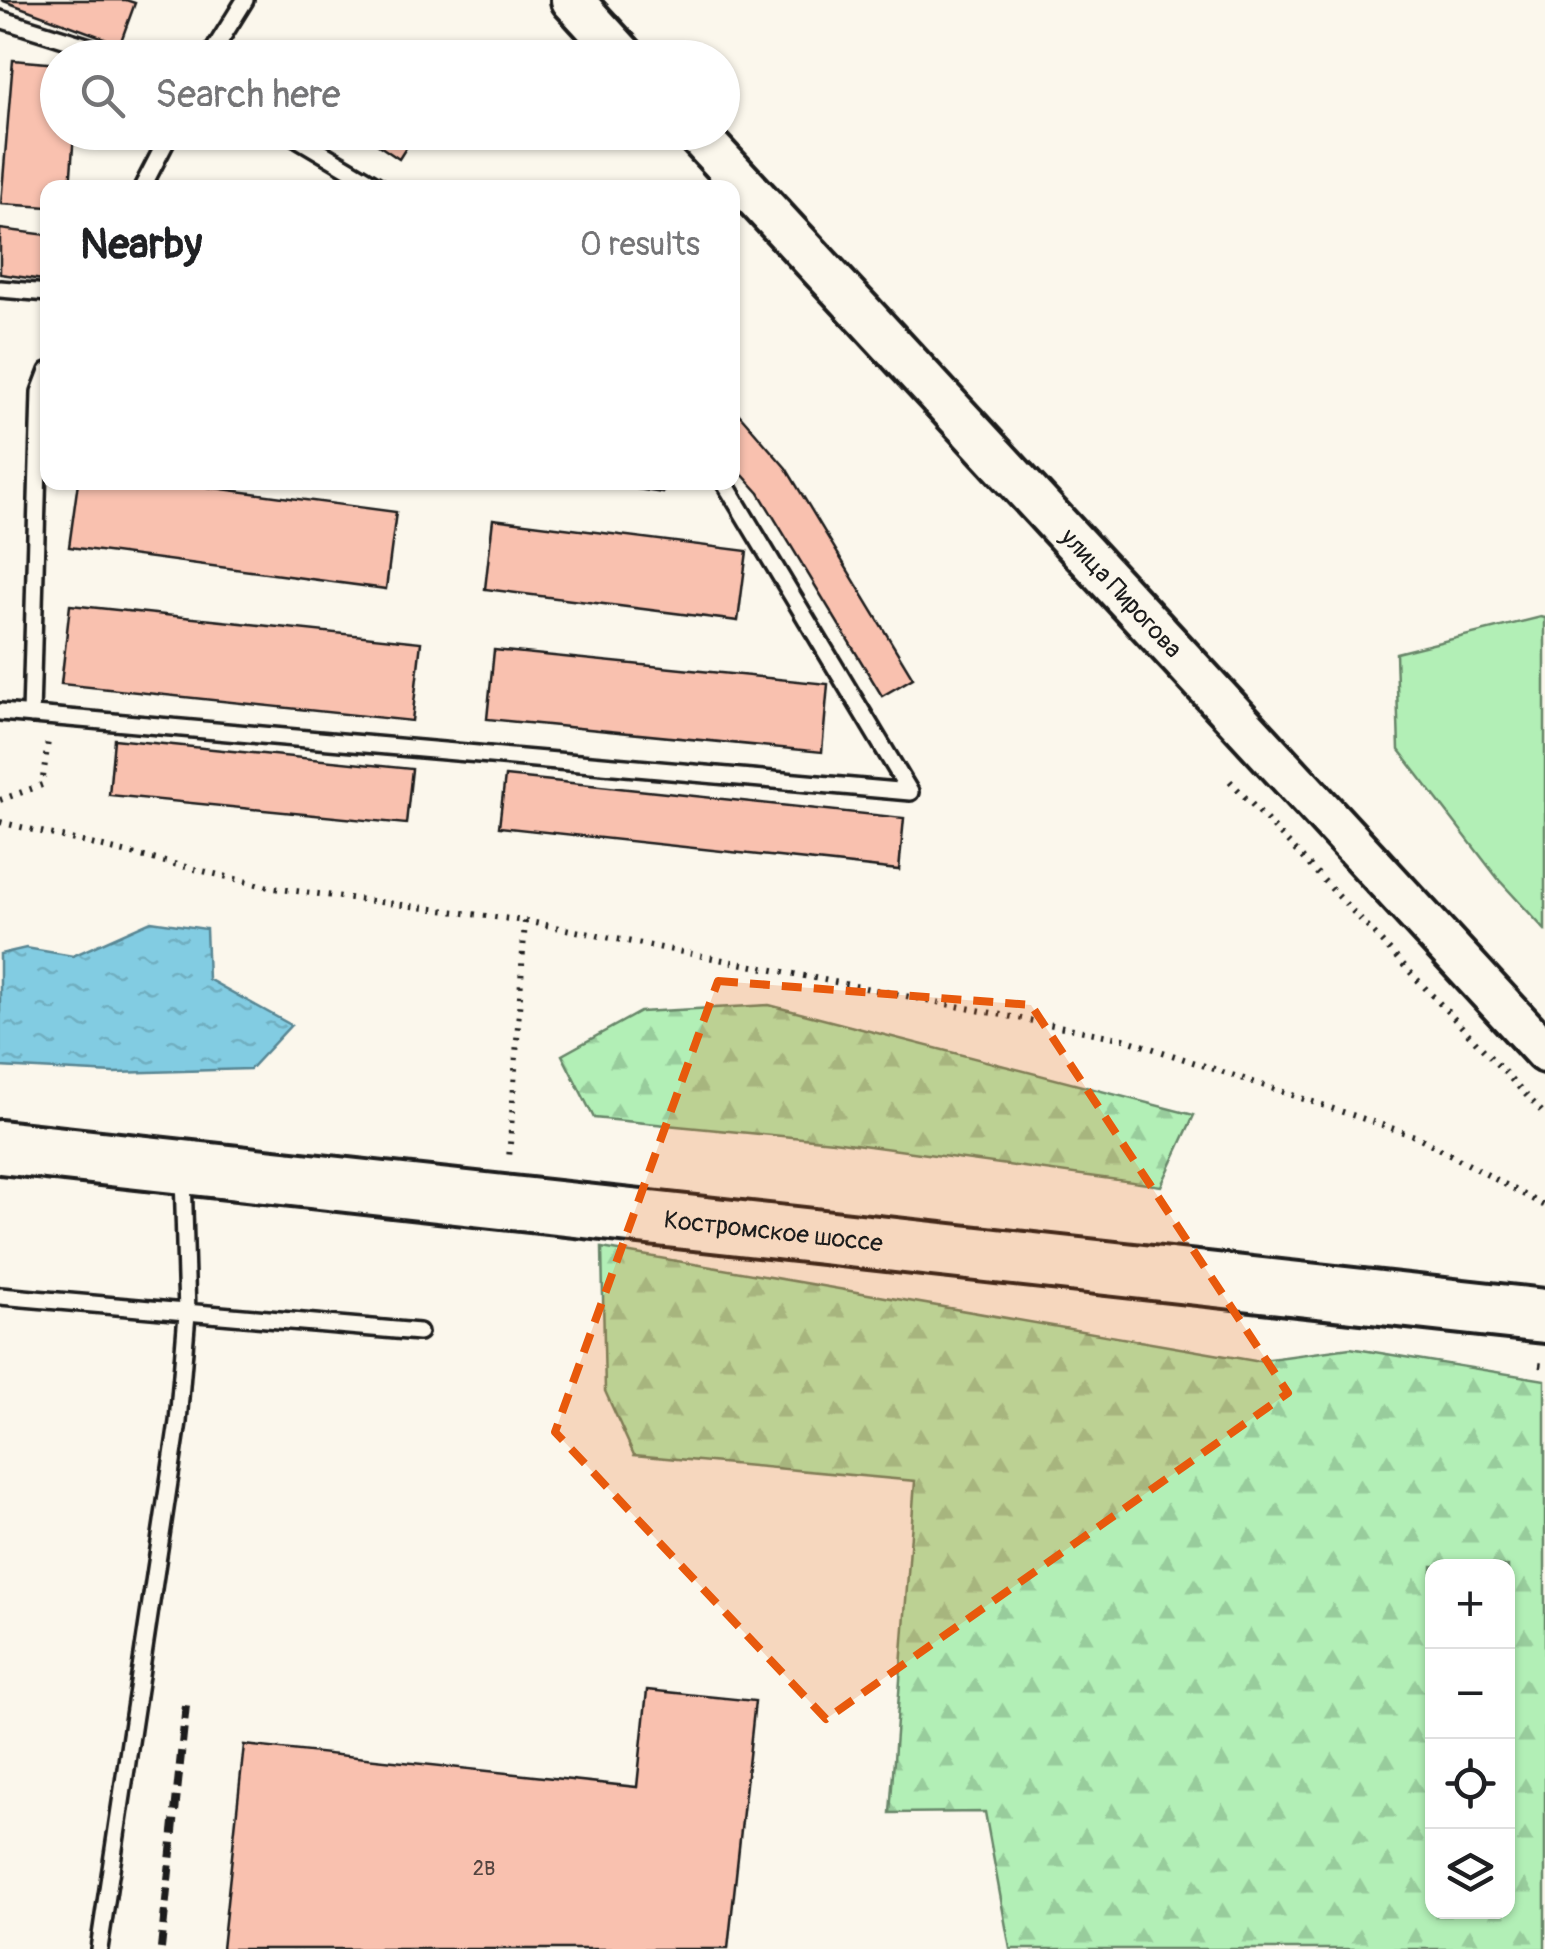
<!DOCTYPE html>
<html lang="en">
<head>
<meta charset="utf-8">
<style>
	:root { --surface:#fff; --page:#f6f6f6; --text:#202124; --muted:#757577; --line:#e0e0e0 }
	body { margin:0; font-family:Pangolin,sans-serif; background:var(--page); color:var(--text) }
	.controls { position:absolute; right:30px; bottom:30px; display:grid; overflow:hidden; border-radius:20px; box-shadow:0 2px 8px #0004 }
	.controls button { width:90px; height:90px; display:grid; place-items:center; padding:0; border:0; border-bottom:2px solid var(--line); background:var(--surface); color:var(--text); font:50px sans-serif }
	.list { margin:0; padding:0; list-style:none }
	h2 { display:flex; justify-content:space-between; align-items:center; height:130px; margin:0; padding:0 40px; font-size:42px }
	h2 small { font-size:32px; font-weight:400; color:var(--muted) }
	.icon { flex:none; width:55px; height:55px; fill:none; stroke:currentColor; stroke-width:2; stroke-linecap:round; stroke-linejoin:round }
	.map { position:relative; flex:none; width:1545px; height:1949px; overflow:hidden }
	.search { position:absolute; background:var(--surface); box-shadow:0 2px 8px #0004; left:40px; top:40px; width:700px; height:110px; display:flex; align-items:center; gap:25px; box-sizing:border-box; padding:0 35px; border-radius:55px; color:var(--muted); font-size:38px }
	.panel { position:absolute; background:var(--surface); box-shadow:0 2px 8px #0004; left:40px; top:180px; width:700px; height:310px; border-radius:20px }
	.map>svg:first-child { display:block }
</style>
</head>
<body>
<div class="map">
<svg width="1545" height="1949" viewBox="0 0 1545 1949">
	<defs>
		<pattern id="forest-firs" width="22" height="20" patternUnits="userSpaceOnUse" patternTransform="scale(2.5)"><rect width="22" height="20" fill="#b2efb6"/><path d="M5 1l3.5 6h-7zM16 11l3.5 6h-7z" fill="#98cc9c"/></pattern>
		<pattern id="water-ripples" width="26" height="14" patternUnits="userSpaceOnUse" patternTransform="scale(2.5)"><rect width="26" height="14" fill="#82cce2"/><path d="M2 4q2-2 4 0t4 0M15 11q2-2 4 0t4 0" fill="none" stroke="#70afc1"/></pattern>
	</defs>
	<rect width="100%" height="100%" fill="#fbf7ec"/>
	<filter id="ink" filterUnits="userSpaceOnUse"><feTurbulence type="fractalNoise" baseFrequency=".01" numOctaves="2"/><feDisplacementMap in="SourceGraphic" scale="20" xChannelSelector="R" yChannelSelector="G"/><feConvolveMatrix kernelMatrix="1 2 1 2 8 2 1 2 1" color-interpolation-filters="sRGB"/></filter>
	<g filter="url(#ink)">
		<path fill="#b2efb6" stroke="#678669" stroke-width="2.5" d="M 1541,617 L 1545,618 L 1545,930 L 1499,880 L 1399,750 L 1396,653 Z"/>
		<path fill="url(#forest-firs)" stroke="#678669" stroke-width="2.5" fill-rule="evenodd" d="M 769,1005 L 1194,1115 L 1161,1186 L 833,1141 L 594,1118 L 562,1055 L 640,1012 Z
			M 602,1248 L 1255,1361 L 1350,1348 L 1545,1380 L 1545,1949 L 1010,1949 L 985,1812 L 890,1813 L 915,1481 L 634,1455 L 605,1391 ZM 1508,1566 L 1508,1912 L 1432,1912 L 1432,1566 Z"/>
		<path fill="url(#water-ripples)" stroke="#598693" stroke-width="2.5" d="M 151,921 L 206,929 L 208,979 L 291,1025 L 250,1069 L 114,1073 L 0,1067 L 0,954 L 26,948 L 73,956 Z"/>
		<path fill="#f9c1af" stroke="#1c1c1c" stroke-width="2.5" d="M 1,0 L 126,0 L 135,3 L 120,44 Z
			M 13,60 L 58,64 L 58,132 L 74,132 L 70,188 L 48,188 L 48,207 L 1,204 Z
			M 359,132 L 416,132 L 399,159 Z
			M 0,229 L 48,235 L 43,280 L 0,274 Z
			M 732,406 L 786,468 L 913,678 L 882,696 L 759,493 L 732,463 Z
			M 78,482 L 169,482 L 396,512 L 386,589 L 69,547 Z
			M 593,482 L 665,482 L 663,493 Z
			M 493,519 L 747,551 L 738,621 L 485,589 Z
			M 70,605 L 421,642 L 412,721 L 61,684 Z
			M 494,650 L 828,684 L 822,752 L 487,719 Z
			M 114,739 L 412,769 L 406,824 L 109,795 Z
			M 505,776 L 904,818 L 899,870 L 499,827 Z
			M 647,1690 L 755,1701 L 728,1949 L 222,1949 L 244,1745 L 637,1787 Z"/>
		<g fill="none" stroke-linecap="round" stroke-linejoin="round">
			<defs>
				<path id="service" d="M 0,19 L 125,58
					M 209,58 L 245,0
					M 287,132 L 381,188
					M 142,188 L 171,132
					M 0,289 L 48,293
					M 0,712 L 910,792 L 724,482
					M 31,715 L 40,392 L 48,371
					M 0,1296 L 419,1332
					M 99,1949 L 178,1422 L 187,1314 L 183,1174"/>
				<g id="tertiary">
					<path d="M 572,0 L 625,58"/>
					<path id="s1" d="M 695,132 L 1545,1052"/>
				</g>
				<g id="trunk">
					<path id="s2" d="M 0,1147 L 1545,1316"/>
				</g>
			</defs>
			<use href="#service" stroke="#1c1c1c" stroke-width="22"/>
			<use href="#tertiary" stroke="#1c1c1c" stroke-width="48"/>
			<use href="#trunk" stroke="#1c1c1c" stroke-width="60"/>
			<path stroke="#1c1c1c" stroke-width="6" stroke-dasharray="2.5 8" stroke-linecap="butt" d="M 1230,781 L 1545,1115
				M 0,800 L 42,785 L 48,741
				M 0,822 L 273,888 L 525,921 L 509,1159
				M 525,921 L 1124,1039 L 1418,1137 L 1545,1206
				M 1539,1365 L 1545,1366"/>
			<use href="#service" stroke="#fbf7ec" stroke-width="15"/>
			<use href="#tertiary" stroke="#fbf7ec" stroke-width="40"/>
			<use href="#trunk" stroke="#fbf7ec" stroke-width="52"/>
			<path stroke="#1c1c1c" stroke-width="8" stroke-dasharray="15 8" stroke-linecap="butt" d="M 161,1949 L 186,1705"/>
		</g>
	</g>
	<path fill="#e8590c" fill-opacity="0.2" stroke="#e8590c" stroke-width="8" stroke-dasharray="20 12" stroke-linejoin="round" d="M 718,981 L 1031,1005 L 1288,1393 L 826,1719 L 555,1432 Z"/>
	<g text-anchor="middle" dominant-baseline="central" stroke-width="10" stroke-linejoin="round" paint-order="stroke">
		<g font-size="20" fill="#534541">
			<text x="484" y="1868">2В</text>
		</g>
		<g font-size="25" fill="#1c1c1c" stroke="#fbf7ec">
			<text stroke="none"><textPath href="#s1" startOffset="628">улица Пирогова</textPath></text>
			<text stroke="none"><textPath href="#s2" startOffset="778">Костромское шоссе</textPath></text>
		</g>
	</g>
</svg>
<div class="controls">
<button>+</button>
<button>−</button>
<button><svg class="icon" aria-label="locate" viewBox="0 0 24 24"><circle cx="12" cy="12" r="6"/><path d="M12 2v4M12 18v4M2 12h4M18 12h4"/></svg></button>
<button><svg class="icon" aria-label="layers" viewBox="0 0 24 24"><path d="M12 4l9 5-9 5-9-5zM3 14l9 5 9-5"/></svg></button>
</div>
<div class="search"><svg class="icon" aria-label="search" viewBox="0 0 24 24"><circle cx="10" cy="10" r="6"/><path d="M15 15l6 6"/></svg>Search here</div>
<section class="panel">
<h2>Nearby<small>0 results</small></h2>
<ul class="list">
</ul>
</section>
</div>
</body>
</html>
